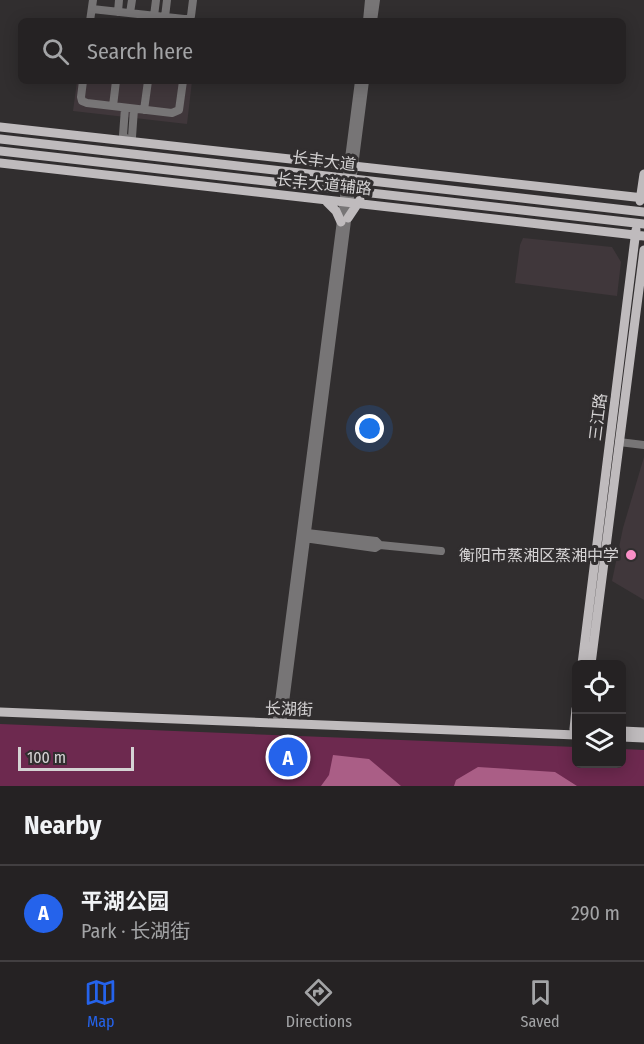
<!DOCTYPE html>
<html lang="en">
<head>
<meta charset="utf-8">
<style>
	:root { --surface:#252223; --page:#2d2a2b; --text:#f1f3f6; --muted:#a3a4a6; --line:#423f41; --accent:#2563eb }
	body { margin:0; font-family:"Fira Sans Condensed","Noto Sans SC",sans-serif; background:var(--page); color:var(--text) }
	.controls { position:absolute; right:18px; bottom:18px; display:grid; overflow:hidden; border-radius:9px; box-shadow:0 3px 15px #0003 }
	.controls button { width:54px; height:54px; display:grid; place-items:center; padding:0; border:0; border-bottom:2px solid var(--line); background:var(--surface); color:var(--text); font:30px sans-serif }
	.scale { position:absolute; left:18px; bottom:15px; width:116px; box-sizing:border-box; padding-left:6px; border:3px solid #d5d3d4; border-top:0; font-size:16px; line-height:21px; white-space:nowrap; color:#d5d3d4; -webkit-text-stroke:4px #312e2f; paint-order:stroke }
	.you { position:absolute; left:370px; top:429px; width:21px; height:21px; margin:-15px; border:4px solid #fff; border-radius:50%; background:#1a73e8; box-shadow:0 0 0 9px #1a73e833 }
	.badge { display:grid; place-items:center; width:39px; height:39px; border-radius:50%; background:var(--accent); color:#fff; font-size:20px; font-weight:700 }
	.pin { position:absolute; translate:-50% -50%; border:3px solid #fff; box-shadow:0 2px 6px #0006 }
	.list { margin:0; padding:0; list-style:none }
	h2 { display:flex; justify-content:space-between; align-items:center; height:78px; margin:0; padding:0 24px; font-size:26px }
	h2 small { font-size:20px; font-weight:400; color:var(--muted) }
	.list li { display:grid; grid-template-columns:39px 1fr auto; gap:18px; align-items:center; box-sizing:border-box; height:96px; padding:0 24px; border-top:2px solid var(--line) }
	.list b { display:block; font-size:22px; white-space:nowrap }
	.list p { margin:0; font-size:20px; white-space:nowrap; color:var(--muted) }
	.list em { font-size:20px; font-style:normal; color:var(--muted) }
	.icon { flex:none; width:33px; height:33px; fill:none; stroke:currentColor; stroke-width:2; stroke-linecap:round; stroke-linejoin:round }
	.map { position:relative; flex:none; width:644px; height:786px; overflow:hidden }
	.search { position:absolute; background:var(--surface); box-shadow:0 3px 15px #0003; left:18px; right:18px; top:18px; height:66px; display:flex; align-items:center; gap:15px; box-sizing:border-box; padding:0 21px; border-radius:9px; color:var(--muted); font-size:22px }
	.sheet { height:174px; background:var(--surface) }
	nav { display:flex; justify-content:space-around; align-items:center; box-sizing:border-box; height:84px; border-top:2px solid var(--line); background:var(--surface); font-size:16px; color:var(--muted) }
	nav a { display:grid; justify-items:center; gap:3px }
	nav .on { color:var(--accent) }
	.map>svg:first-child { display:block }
</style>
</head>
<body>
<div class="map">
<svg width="644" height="786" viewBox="0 0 644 786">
	<rect width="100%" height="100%" fill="#312e2f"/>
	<path fill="#40373b" d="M 77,81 L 192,81 L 187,124 L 73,111 Z
		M 523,238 L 612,247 L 621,262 L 617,296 L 515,283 L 520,245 Z
		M 644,457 L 644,600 L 612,581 L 623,528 Z"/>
	<path fill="#6d294f" d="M 0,724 L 576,747 L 576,764 L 622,764 L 622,749 L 644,750 L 644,786 L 0,786 Z"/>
	<path fill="#aa5e86" d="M 333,755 L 369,759 L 401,786 L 321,786 L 329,775 Z
		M 478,767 L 555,772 L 577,786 L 454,786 L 456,780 Z"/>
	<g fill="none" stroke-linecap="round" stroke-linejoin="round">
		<path stroke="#777576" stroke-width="8" d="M 92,9 L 184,19 L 189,19 L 191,16 L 193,0
			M 118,12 L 119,0
			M 130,13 L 132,0
			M 154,16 L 156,0
			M 165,17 L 167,0
			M 90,21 L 93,0
			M 367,21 L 369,0
			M 373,21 L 376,0
			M 83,81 L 81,97 L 82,101 L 87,103 L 172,113 L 179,110 L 183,81
			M 113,106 L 116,81
			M 125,108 L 123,135 L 128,141 L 132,137 L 134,109
			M 144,110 L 148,81
			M 619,442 L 644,445
			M 303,535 L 307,533 L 376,541 L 380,545
			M 304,538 L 375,548 L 380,545 L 441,551
			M 280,723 L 283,718 L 365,81
			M 280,723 L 277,717 L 359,81"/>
		<path stroke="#bfbbbd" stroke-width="9" d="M 0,127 L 644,198
			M 0,139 L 644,212
			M 0,151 L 644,224
			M 0,163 L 644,236
			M 325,200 L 336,211 L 341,222
			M 640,201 L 644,174
			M 348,218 L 360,200
			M 582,664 L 636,230
			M 591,664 L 644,250
			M 576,709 L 574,729 L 576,733
			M 0,712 L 576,735
			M 622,731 L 644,732
			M 622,737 L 644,738"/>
	</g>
	<circle fill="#fa8fc7" stroke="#312e2f" stroke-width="2" cx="631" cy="555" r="6"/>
	<g text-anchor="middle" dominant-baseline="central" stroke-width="6" stroke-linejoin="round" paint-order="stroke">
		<g font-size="16" fill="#d5d3d4" stroke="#312e2f">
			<text transform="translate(324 161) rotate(7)">长丰大道</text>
			<text transform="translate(324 184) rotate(6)">长丰大道辅路</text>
			<text transform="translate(598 417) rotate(-83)">三江路</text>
			<text transform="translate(289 709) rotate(2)">长湖街</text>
		</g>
		<g font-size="16" fill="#d5d3d4" stroke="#312e2f" text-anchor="end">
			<text x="619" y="555">衡阳市蒸湘区蒸湘中学</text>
		</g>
	</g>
</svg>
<div class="controls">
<button><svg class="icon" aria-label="locate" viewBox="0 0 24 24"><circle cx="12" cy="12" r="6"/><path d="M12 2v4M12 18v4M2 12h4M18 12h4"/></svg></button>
<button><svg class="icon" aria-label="layers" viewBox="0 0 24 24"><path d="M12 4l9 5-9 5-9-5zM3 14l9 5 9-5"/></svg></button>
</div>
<div class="scale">100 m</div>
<div class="you"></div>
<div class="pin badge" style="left:288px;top:757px">A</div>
<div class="search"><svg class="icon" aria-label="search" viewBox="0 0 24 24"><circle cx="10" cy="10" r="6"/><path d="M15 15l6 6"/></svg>Search here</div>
</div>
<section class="sheet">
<h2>Nearby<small></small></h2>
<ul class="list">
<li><span class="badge">A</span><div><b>平湖公园</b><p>Park · 长湖街</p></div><em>290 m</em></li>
</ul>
</section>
<nav>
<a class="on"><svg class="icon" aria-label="map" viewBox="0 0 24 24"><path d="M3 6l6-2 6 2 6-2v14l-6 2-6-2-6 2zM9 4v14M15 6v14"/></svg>Map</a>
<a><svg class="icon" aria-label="directions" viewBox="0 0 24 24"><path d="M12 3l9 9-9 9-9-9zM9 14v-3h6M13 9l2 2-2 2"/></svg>Directions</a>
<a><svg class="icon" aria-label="saved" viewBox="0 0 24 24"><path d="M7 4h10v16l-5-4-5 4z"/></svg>Saved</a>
</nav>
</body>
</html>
